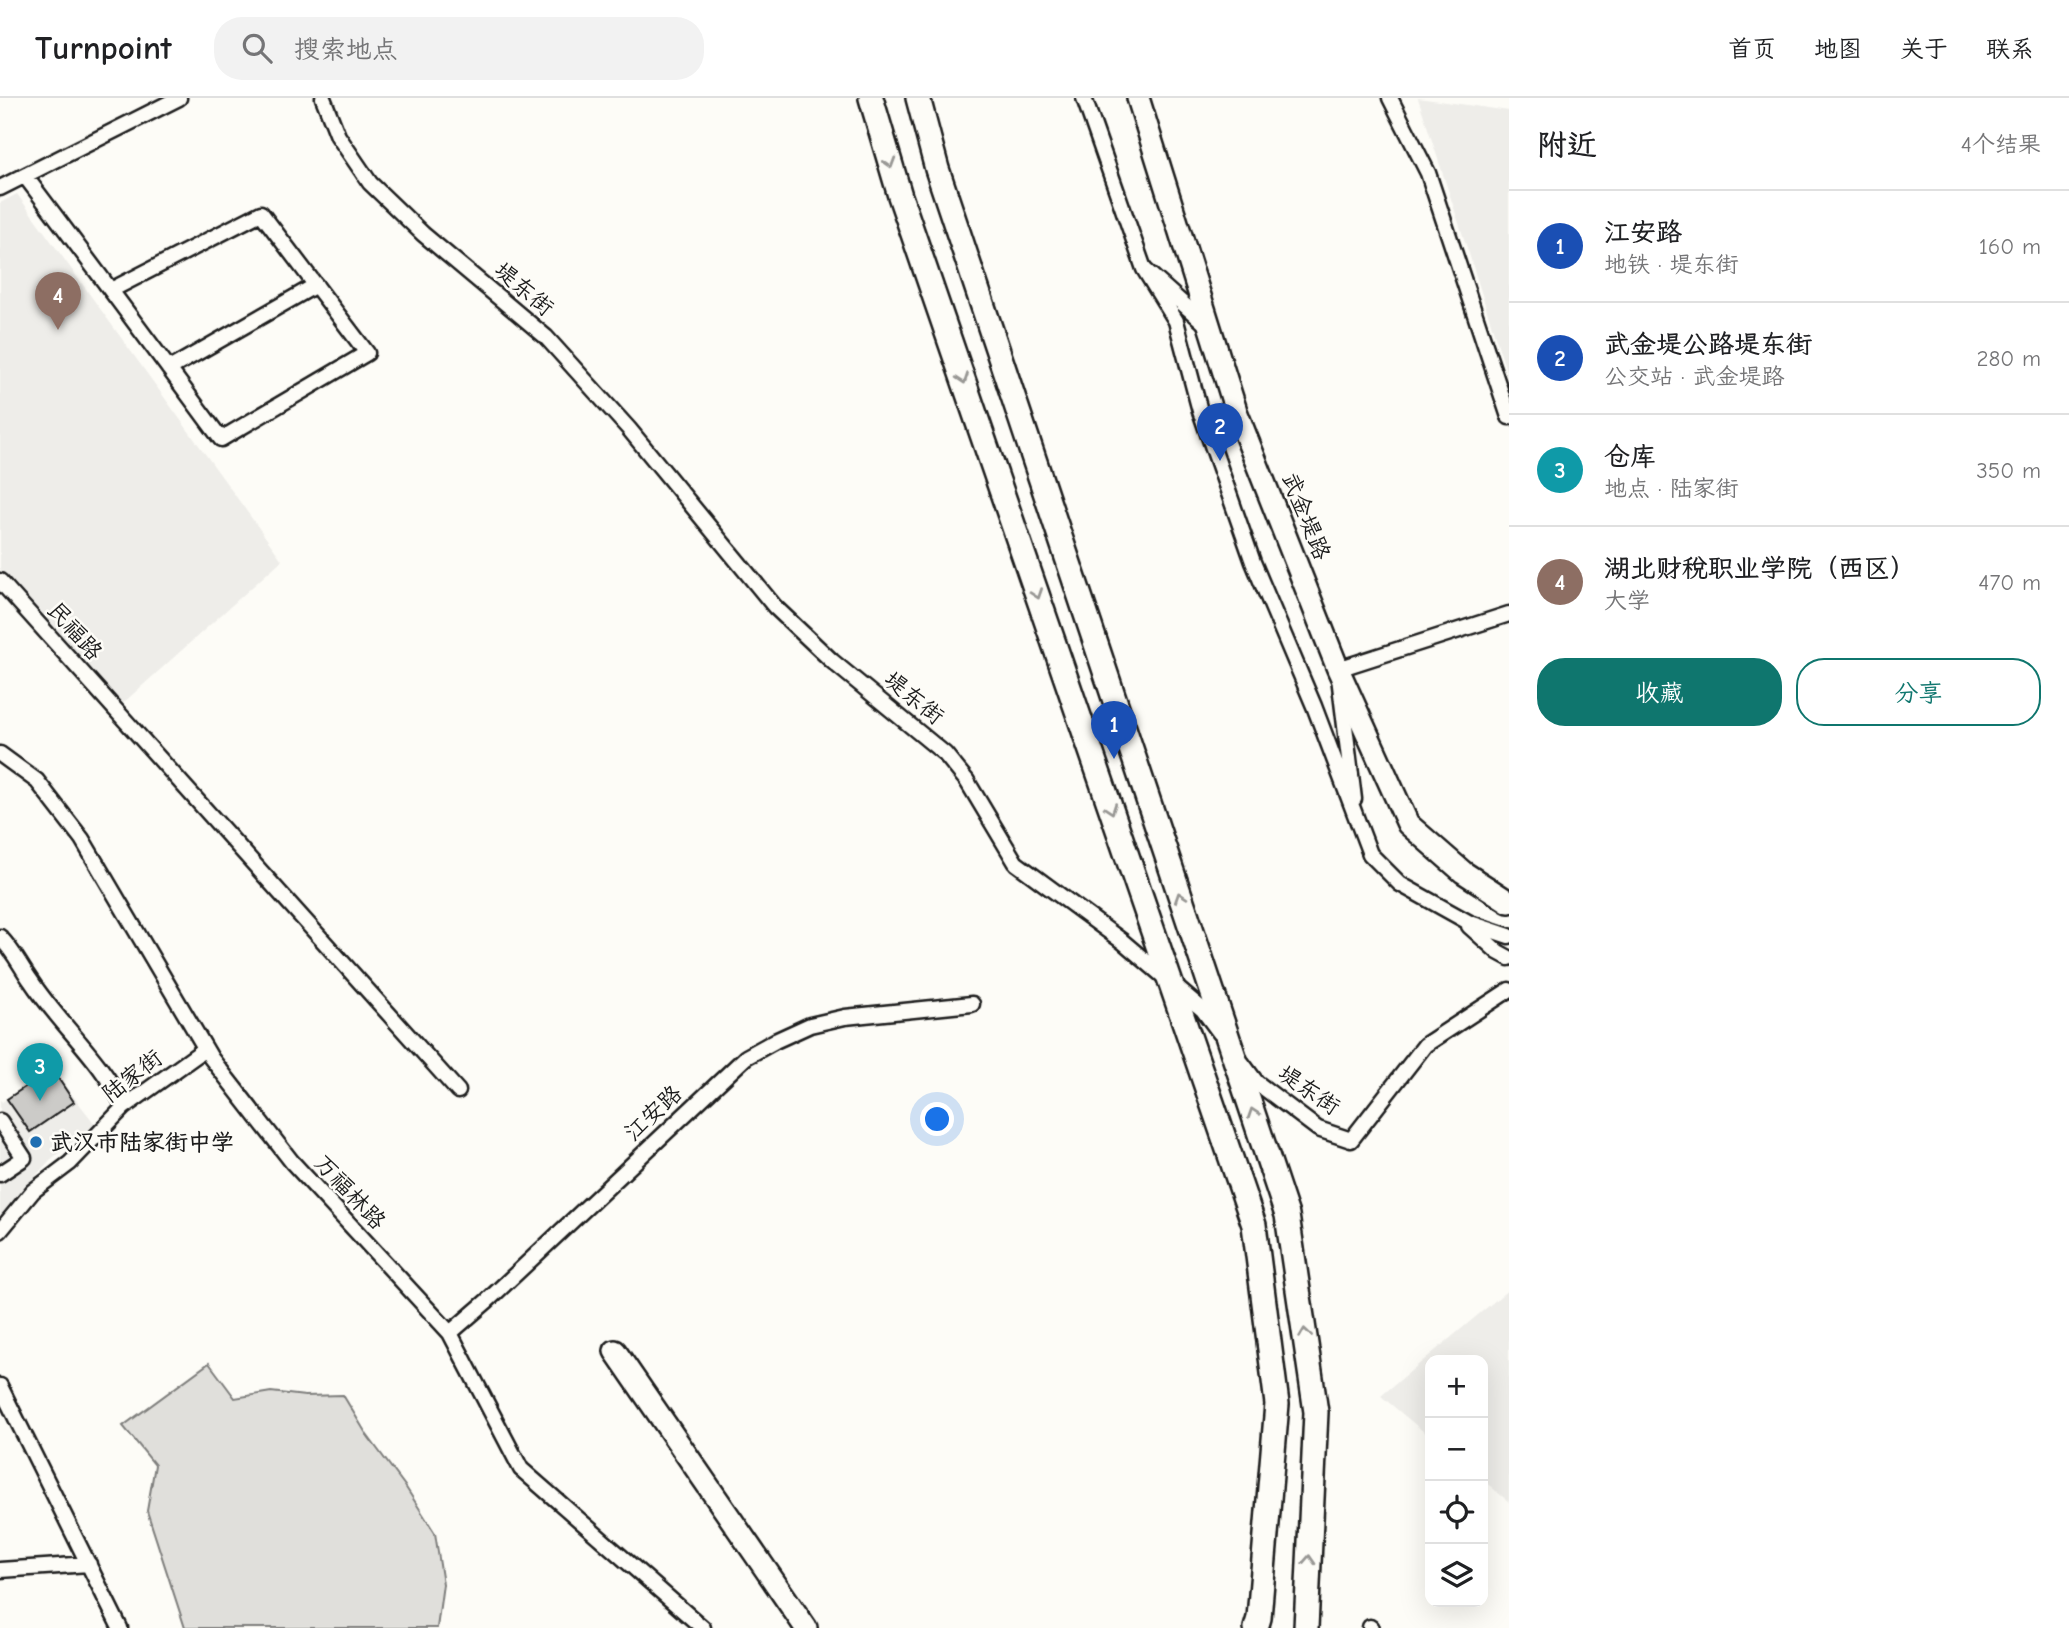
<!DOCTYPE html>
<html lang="zh">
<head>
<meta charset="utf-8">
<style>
	:root { --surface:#fff; --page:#f2f2f2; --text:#202124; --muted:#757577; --line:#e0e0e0; --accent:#0f766e }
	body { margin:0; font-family:"Comic Neue","LXGW WenKai TC",sans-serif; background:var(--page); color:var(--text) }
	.controls { position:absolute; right:21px; bottom:21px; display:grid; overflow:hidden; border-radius:14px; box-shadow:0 7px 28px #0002 }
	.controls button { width:63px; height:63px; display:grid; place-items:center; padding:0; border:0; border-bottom:2px solid var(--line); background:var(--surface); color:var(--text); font:35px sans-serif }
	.you { position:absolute; left:938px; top:1022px; width:24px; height:24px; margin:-18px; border:5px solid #fff; border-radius:50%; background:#1a73e8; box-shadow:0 0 0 10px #1a73e833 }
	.badge { display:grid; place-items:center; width:46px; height:46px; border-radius:50%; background:var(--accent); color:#fff; font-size:23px; font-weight:700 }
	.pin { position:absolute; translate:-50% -58px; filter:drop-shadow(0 2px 4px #0008) }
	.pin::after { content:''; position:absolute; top:37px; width:24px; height:21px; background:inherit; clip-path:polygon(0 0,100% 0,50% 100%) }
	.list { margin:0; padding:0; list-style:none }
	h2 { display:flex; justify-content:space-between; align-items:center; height:91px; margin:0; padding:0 28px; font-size:30px }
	h2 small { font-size:23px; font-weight:400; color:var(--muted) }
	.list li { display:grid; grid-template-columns:46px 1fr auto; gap:21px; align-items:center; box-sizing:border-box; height:112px; padding:0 28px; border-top:2px solid var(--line) }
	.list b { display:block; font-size:26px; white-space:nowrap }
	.list p { margin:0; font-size:23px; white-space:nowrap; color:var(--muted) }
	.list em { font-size:23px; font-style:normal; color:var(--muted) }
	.actions { display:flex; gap:14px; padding:21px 28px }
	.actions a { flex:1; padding:16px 0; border:2px solid var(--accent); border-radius:28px; text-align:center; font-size:24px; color:var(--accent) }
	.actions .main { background:var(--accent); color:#fff }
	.icon { flex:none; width:38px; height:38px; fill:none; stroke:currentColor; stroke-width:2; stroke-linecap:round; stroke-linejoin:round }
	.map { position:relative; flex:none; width:1509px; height:1530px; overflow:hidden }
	header { display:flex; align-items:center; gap:42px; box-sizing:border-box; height:98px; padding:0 35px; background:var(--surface); border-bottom:2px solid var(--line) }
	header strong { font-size:33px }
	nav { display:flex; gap:38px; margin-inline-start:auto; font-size:24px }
	.search { width:490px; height:63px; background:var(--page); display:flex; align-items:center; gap:18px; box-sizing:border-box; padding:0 24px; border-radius:28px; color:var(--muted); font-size:26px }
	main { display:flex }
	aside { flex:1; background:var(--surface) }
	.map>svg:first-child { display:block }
</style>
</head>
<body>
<header>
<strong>Turnpoint</strong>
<div class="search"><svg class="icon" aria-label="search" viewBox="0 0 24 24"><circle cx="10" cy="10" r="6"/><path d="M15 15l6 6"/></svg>搜索地点</div>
<nav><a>首页</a><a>地图</a><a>关于</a><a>联系</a></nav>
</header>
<main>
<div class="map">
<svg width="1509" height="1530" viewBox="0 0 1509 1530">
	<rect width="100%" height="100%" fill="#fdfcf7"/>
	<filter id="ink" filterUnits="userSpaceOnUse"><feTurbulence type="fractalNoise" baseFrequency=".0143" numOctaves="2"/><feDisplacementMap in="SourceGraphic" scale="14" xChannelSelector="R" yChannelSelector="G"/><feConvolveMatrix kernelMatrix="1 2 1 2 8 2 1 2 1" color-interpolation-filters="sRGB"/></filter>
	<g filter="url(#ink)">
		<path fill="#eeede9" d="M 1418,0 L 1509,13 L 1509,282 L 1470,159 Z
			M 17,96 L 282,462 L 122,606 L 0,471 L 0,105 Z
			M 52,971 L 95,1026 L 50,1062 L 0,1118 L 0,1002 L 2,1004 Z
			M 1509,1191 L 1509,1404 L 1483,1382 L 1483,1262 L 1430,1262 L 1430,1339 L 1381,1298 Z"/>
		<path fill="#e0dfdb" stroke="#7e7e7c" stroke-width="2" d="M 209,1265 L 235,1300 L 271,1294 L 305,1298 L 343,1297 L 367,1337 L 405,1388 L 435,1435 L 443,1486 L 437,1530 L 185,1530 L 147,1413 L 155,1367 L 123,1328 Z"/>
		<path fill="#cccbc8" stroke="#1c1c1c" stroke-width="2" d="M 52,971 L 74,1004 L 30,1034 L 7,1001 Z"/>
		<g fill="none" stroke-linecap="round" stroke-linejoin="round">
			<defs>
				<path id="street" d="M 323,0 L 338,38 L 370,85 L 423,136 L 546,239 L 629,331 L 775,509 L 832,563 L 945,656 L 967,683 L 1016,765 L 1122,843 L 1203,912 L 1220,935
					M 1084,0 L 1144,171 L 1209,229
					M 1390,0 L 1428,75 L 1509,319
					M 25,78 C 91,165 156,253 221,341 L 367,255 L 261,115 L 111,192
					M 0,90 L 179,0
					M 1144,171 L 1176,223 L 1200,313 L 1253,464 L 1314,608 L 1370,756 L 1400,786 L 1470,825 L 1509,838
					M 169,271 L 316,187
					M 0,483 L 458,993
					M 0,656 L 37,683 L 82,741 L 211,960 L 292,1064 L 450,1235 L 521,1371 L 703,1530
					M 1354,701 L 1338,571 L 1509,516
					M 1469,828 L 1498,854 L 1509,860
					M 0,839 C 15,855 19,866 31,883 C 60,927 102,962 124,1009
					M 1242,965 L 1256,984 L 1318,1031 L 1351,1042 L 1425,947 L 1509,892
					M 0,1023 L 24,1060 L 0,1076
					M 0,1133 L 33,1093 L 70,1065 L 124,1009 L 205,951
					M 450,1235 L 487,1203 L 746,959 L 775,943 L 810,927 L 845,919 L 972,906
					M 0,1288 L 120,1530
					M 0,1472 L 89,1466
					M 1370,1529 L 1371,1530"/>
				<path id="secondary" d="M 1138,0 L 1236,313 L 1338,571 L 1408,726 L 1463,774 L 1509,804
					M 615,1253 L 806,1530"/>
				<path id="primary" d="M 871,0 L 900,98 L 1254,1127 L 1277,1306 L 1259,1520 L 1256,1530
					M 918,0 L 937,71 L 1287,1117 L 1316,1314 L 1306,1530"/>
			</defs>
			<use href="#street" stroke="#1c1c1c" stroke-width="19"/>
			<use href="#secondary" stroke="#1c1c1c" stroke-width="26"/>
			<use href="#primary" stroke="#1c1c1c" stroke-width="28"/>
			<use href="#street" stroke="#fdfcf7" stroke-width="14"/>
			<use href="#secondary" stroke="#fdfcf7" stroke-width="21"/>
			<use href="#primary" stroke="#fdfcf7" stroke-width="23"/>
		</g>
		<defs><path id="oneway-chevron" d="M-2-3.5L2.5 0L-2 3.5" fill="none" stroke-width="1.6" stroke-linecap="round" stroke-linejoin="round" transform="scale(1.75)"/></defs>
		<g stroke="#989794">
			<use href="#oneway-chevron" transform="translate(890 65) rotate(73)"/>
			<use href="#oneway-chevron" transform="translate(963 281) rotate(71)"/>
			<use href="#oneway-chevron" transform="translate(1037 496) rotate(71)"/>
			<use href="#oneway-chevron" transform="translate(1111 711) rotate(71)"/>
			<use href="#oneway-chevron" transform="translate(1180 799) rotate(-109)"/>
			<use href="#oneway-chevron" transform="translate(1253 1015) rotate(-109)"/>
			<use href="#oneway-chevron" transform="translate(1305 1235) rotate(-98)"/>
			<use href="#oneway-chevron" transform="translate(1309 1462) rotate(-87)"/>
		</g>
	</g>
	<circle fill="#1f6fb2" stroke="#fdfcf7" stroke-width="2.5" cx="36" cy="1044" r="7"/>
	<g text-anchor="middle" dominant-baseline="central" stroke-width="5" stroke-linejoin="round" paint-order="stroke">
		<g font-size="23" fill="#1c1c1c" stroke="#fdfcf7">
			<text transform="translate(524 191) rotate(40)">堤东街</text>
			<text transform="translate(1306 418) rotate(68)">武金堤路</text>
			<text transform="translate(75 533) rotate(48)">民福路</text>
			<text transform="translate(914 600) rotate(39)">堤东街</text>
			<text transform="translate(132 978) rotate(-38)">陆家街</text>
			<text transform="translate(1309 992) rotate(34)">堤东街</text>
			<text transform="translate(653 1015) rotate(-43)">江安路</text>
			<text transform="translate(350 1094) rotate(47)">万福林路</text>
		</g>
		<g font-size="23" font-weight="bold" fill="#1c1c1c" stroke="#fdfcf7" text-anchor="start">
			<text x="50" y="1044">武汉市陆家街中学</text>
		</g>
	</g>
</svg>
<div class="controls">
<button>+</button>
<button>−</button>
<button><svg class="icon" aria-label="locate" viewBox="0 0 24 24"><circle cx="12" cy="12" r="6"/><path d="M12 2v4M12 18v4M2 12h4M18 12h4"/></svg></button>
<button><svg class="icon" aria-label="layers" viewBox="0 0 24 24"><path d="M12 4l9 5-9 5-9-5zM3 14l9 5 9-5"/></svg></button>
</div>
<div class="you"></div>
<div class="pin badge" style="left:1114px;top:661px;background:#1a4fb4">1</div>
<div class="pin badge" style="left:1220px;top:363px;background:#1a4fb4">2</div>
<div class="pin badge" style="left:40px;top:1003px;background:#0f9aa8">3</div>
<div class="pin badge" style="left:58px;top:232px;background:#8d6e63">4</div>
</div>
<aside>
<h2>附近<small>4个结果</small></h2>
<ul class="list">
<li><span class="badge" style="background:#1a4fb4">1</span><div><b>江安路</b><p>地铁 · 堤东街</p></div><em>160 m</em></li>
<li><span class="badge" style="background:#1a4fb4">2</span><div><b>武金堤公路堤东街</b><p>公交站 · 武金堤路</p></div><em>280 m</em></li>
<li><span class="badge" style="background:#0f9aa8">3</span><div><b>仓库</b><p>地点 · 陆家街</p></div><em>350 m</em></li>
<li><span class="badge" style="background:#8d6e63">4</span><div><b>湖北财税职业学院（西区）</b><p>大学</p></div><em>470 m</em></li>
</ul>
<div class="actions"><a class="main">收藏</a><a>分享</a></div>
</aside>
</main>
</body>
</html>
